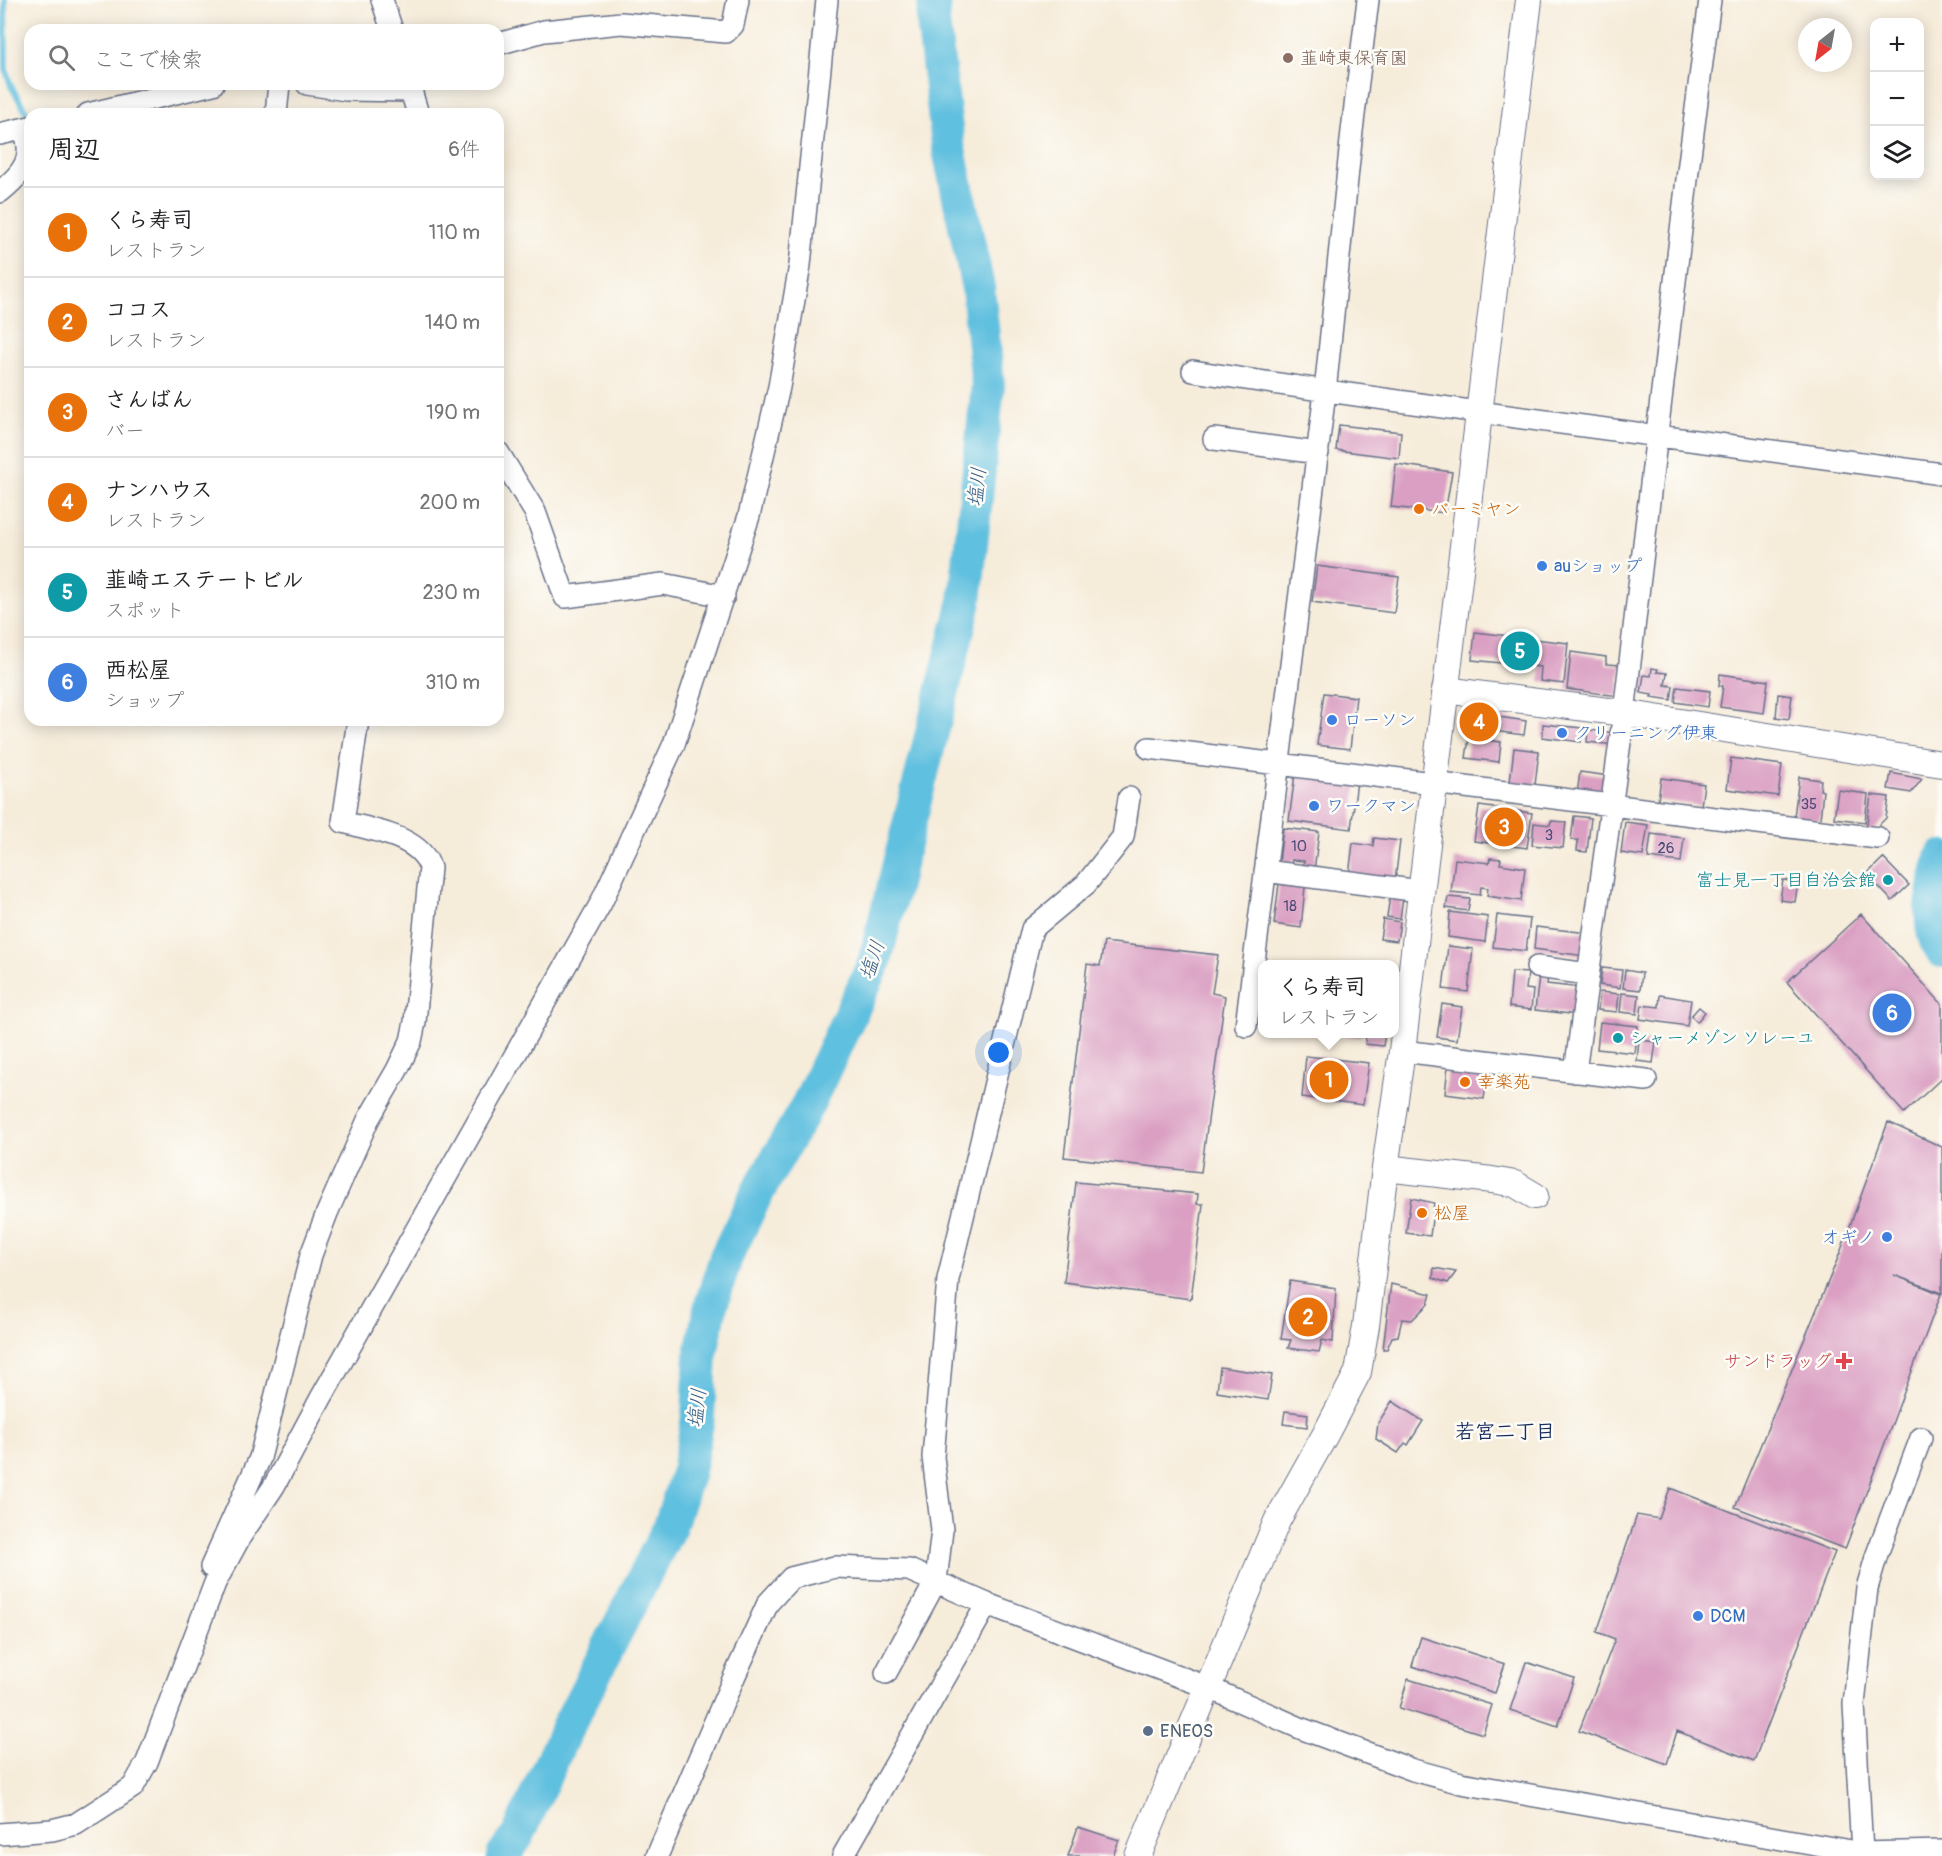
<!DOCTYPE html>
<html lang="ja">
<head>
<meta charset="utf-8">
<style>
	:root { --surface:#fff; --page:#f6f6f6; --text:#202124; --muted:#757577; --line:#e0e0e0; --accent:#d1495b }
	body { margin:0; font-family:Pangolin,"Klee One",sans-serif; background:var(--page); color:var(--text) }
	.controls { position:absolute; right:18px; top:18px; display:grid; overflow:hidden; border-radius:12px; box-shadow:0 3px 15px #0003 }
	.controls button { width:54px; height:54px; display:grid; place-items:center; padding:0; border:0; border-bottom:2px solid var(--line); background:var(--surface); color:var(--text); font:30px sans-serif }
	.compass { position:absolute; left:1798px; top:18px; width:54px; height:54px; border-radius:50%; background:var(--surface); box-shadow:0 3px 15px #0003; rotate:211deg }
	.you { position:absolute; left:999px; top:1053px; width:21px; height:21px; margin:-15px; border:4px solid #fff; border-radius:50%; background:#1a73e8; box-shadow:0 0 0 9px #1a73e833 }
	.badge { display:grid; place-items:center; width:39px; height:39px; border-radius:50%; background:var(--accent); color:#fff; font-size:20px; font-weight:700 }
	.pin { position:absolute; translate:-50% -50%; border:3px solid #fff; box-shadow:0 2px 6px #0006 }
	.popup { position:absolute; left:1258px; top:960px; width:141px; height:78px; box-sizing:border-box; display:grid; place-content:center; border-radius:12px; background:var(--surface); filter:drop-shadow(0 2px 4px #0005); font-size:20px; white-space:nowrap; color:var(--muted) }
	.popup b { font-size:22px; color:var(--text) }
	.popup::after { content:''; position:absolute; left:50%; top:100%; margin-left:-12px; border:12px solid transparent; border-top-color:var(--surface) }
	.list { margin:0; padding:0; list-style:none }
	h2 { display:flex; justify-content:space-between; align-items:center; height:78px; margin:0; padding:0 24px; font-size:26px }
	h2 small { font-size:20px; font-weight:400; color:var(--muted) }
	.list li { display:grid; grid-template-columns:39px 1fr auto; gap:18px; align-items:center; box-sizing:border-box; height:90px; padding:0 24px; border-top:2px solid var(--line) }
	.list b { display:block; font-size:22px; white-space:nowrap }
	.list p { margin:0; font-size:20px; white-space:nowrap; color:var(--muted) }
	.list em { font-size:20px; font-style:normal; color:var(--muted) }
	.icon { flex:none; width:33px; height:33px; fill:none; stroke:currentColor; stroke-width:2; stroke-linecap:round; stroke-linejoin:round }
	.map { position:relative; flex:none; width:1942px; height:1856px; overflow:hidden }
	.search { position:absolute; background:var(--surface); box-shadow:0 3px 15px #0003; left:24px; top:24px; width:480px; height:66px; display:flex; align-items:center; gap:15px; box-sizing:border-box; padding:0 21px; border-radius:18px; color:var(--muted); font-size:22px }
	.panel { position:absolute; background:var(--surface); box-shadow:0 3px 15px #0003; left:24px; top:108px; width:480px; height:618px; border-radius:18px }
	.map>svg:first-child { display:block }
</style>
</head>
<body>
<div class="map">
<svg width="1942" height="1856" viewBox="0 0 1942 1856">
	<rect width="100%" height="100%" fill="#fdfcf7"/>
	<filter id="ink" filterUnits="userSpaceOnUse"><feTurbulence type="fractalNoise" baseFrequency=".0167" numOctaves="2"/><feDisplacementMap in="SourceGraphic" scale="12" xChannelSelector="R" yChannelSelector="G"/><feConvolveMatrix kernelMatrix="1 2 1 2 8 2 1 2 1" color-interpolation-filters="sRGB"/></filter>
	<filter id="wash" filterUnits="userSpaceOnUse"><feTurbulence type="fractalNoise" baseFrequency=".008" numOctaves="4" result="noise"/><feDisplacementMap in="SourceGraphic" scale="24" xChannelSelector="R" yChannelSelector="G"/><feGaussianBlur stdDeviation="1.35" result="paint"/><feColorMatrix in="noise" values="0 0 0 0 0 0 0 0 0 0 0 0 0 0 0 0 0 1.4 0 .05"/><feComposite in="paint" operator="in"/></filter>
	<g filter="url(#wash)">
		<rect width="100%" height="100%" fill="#f6ecda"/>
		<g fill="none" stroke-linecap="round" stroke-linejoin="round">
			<path stroke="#61c0df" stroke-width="6" d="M 5,0 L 6,70 L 11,86 L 30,118"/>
			<path stroke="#61c0df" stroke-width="34" d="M 1942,857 C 1936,887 1922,925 1942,951
				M 503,1856 L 518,1835 L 562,1738 L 670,1526 L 688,1471 L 698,1418 L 701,1353 L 711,1305 L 726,1257 L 756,1195 L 808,1104 L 874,964 L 965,601 L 988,385 L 978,288 L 948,145 L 933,21 L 935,0"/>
		</g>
		<g id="blocks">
			<path fill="#da9fc2" d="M 1339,425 L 1401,432 L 1399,458 L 1336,450 Z
				M 1396,464 L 1452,472 L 1445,513 L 1391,507 Z
				M 1317,566 L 1399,577 L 1394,613 L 1312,602 Z
				M 1475,632 L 1568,643 L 1564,684 L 1540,681 L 1541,667 L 1472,660 Z
				M 1571,652 L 1606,657 L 1606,664 L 1621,665 L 1618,696 L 1567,689 Z
				M 1652,668 L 1658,669 L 1657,672 L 1667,673 L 1665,685 L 1673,686 L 1671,700 L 1651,697 L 1652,695 L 1641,693 L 1644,675 L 1651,676 Z
				M 1720,674 L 1768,681 L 1764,713 L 1720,707 L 1723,686 L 1719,686 Z
				M 1677,687 L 1710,691 L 1708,707 L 1675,702 Z
				M 1324,693 L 1356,697 L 1350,749 L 1317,745 Z
				M 1778,694 L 1792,696 L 1789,719 L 1776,717 Z
				M 1471,713 L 1526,721 L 1524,735 L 1469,728 Z
				M 1543,724 L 1582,728 L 1581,742 L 1542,737 Z
				M 1588,730 L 1617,733 L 1615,745 L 1587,742 Z
				M 1469,738 L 1501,742 L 1499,762 L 1466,758 Z
				M 1514,748 L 1539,751 L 1535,785 L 1510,782 Z
				M 1731,758 L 1782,765 L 1778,796 L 1727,789 Z
				M 1580,772 L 1609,776 L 1607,798 L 1577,794 Z
				M 1891,773 L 1922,779 L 1911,793 L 1888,789 Z
				M 1295,774 L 1357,781 L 1351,829 L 1289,821 Z
				M 1799,777 L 1821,780 L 1820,790 L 1823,791 L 1820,820 L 1794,817 Z
				M 1661,778 L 1704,784 L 1701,806 L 1658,800 Z
				M 1838,790 L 1868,794 L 1865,822 L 1834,818 Z
				M 1871,795 L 1889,797 L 1886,818 L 1873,831 L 1866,830 Z
				M 1479,806 L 1532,813 L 1527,848 L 1474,841 Z
				M 1574,816 L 1591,818 L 1587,852 L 1577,851 L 1578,840 L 1571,840 Z
				M 1551,821 L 1566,822 L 1563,848 L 1532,845 L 1534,823 L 1550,825 Z
				M 1625,822 L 1648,825 L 1643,856 L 1621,853 Z
				M 1283,828 L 1319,832 L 1314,871 L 1303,870 L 1304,861 L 1292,860 L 1291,864 L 1279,863 Z
				M 1651,834 L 1684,838 L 1681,862 L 1648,858 Z
				M 1374,838 L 1400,841 L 1395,881 L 1349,875 L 1353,843 L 1373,846 Z
				M 1490,858 L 1501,859 L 1500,864 L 1525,868 L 1521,901 L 1487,896 L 1488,888 L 1481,887 L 1480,895 L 1451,892 L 1455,859 L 1489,863 Z
				M 1883,858 L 1909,885 L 1892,901 L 1867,874 Z
				M 1783,880 L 1798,882 L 1795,902 L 1780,900 Z
				M 1279,884 L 1305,887 L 1301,928 L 1274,924 Z
				M 1390,895 L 1403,897 L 1400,919 L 1387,917 Z
				M 1448,897 L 1470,899 L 1468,911 L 1446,908 Z
				M 1450,912 L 1488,917 L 1485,942 L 1448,937 Z
				M 1861,914 L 1942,1004 L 1942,1078 L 1904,1113 L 1787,982 Z
				M 1497,915 L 1530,919 L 1526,951 L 1493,947 Z
				M 1383,919 L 1400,922 L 1397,941 L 1380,939 Z
				M 1536,927 L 1588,933 L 1585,956 L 1534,949 Z
				M 1104,942 L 1218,955 L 1212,993 L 1225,996 L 1201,1172 L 1064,1157 L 1087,964 L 1100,966 Z
				M 1448,946 L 1473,949 L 1468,992 L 1443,989 Z
				M 1602,968 L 1622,970 L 1620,988 L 1600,985 Z
				M 1625,970 L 1642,973 L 1640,990 L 1623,988 Z
				M 1512,972 L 1528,973 L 1526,989 L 1533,990 L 1531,1010 L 1509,1007 Z
				M 1539,976 L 1548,976 L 1547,984 L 1582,988 L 1579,1015 L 1535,1010 Z
				M 1600,992 L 1619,994 L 1617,1012 L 1598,1010 Z
				M 1622,993 L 1639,995 L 1637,1014 L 1620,1012 Z
				M 1660,995 L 1691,1000 L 1687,1026 L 1640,1019 L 1642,1005 L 1659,1007 Z
				M 1442,1004 L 1462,1007 L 1457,1040 L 1437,1037 Z
				M 1699,1007 L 1705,1012 L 1697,1022 L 1691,1016 Z
				M 1600,1022 L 1638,1026 L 1635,1053 L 1597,1049 Z
				M 1343,1034 L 1361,1034 L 1360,1037 L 1343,1035 Z
				M 1366,1034 L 1385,1034 L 1383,1046 L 1365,1044 Z
				M 1639,1040 L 1656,1042 L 1653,1063 L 1637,1061 Z
				M 1306,1056 L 1369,1063 L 1363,1105 L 1302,1097 Z
				M 1448,1066 L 1488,1071 L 1484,1099 L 1445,1094 Z
				M 1888,1122 L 1942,1147 L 1942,1293 L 1894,1275 L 1941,1294 L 1845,1549 L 1735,1507 L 1840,1253 Z
				M 1076,1182 L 1198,1194 L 1197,1204 L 1203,1204 L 1191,1299 L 1064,1282 Z
				M 1411,1198 L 1434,1203 L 1430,1236 L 1406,1233 Z
				M 1434,1268 L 1456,1272 L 1448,1283 L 1433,1278 Z
				M 1290,1281 L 1336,1288 L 1333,1342 L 1322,1340 L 1319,1352 L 1288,1348 L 1291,1340 L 1281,1339 Z
				M 1391,1284 L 1431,1294 L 1428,1304 L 1412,1320 L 1402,1319 L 1398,1336 L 1392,1337 L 1387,1349 L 1383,1349 Z
				M 1220,1367 L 1272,1375 L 1268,1400 L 1217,1392 Z
				M 1392,1401 L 1423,1421 L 1408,1445 L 1405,1443 L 1398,1453 L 1376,1439 L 1378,1423 Z
				M 1285,1411 L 1308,1414 L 1307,1427 L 1283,1424 Z
				M 1670,1488 L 1835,1552 L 1754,1761 L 1677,1731 L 1667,1764 L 1579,1731 L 1615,1639 L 1597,1632 L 1637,1515 L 1659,1519 Z
				M 1421,1637 L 1505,1664 L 1495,1693 L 1412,1666 Z
				M 1526,1662 L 1574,1678 L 1558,1726 L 1510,1710 Z
				M 1408,1679 L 1492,1705 L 1483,1734 L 1399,1708 Z
				M 1078,1827 L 1119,1840 L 1113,1856 L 1068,1856 Z"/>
		</g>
	</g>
	<g filter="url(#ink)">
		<use href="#blocks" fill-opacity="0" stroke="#687189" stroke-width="1.5"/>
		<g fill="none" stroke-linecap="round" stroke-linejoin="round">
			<defs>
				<path id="minor" d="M 382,0 L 392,30
					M 498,44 L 544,31 L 621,23 L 726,32 L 733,25 L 738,0
					M 307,84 L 346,90 L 412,91
					M 409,84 L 418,114
					M 88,114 L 213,84
					M 276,114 L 279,84
					M 0,134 L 30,127
					M 0,192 C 12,182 27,169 28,153 C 29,145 26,136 25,129
					M 1193,371 C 1442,410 1692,439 1942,474
					M 1214,439 L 1318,453
					M 498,452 L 535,512 L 565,597 L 663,584 L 724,596
					M 1149,748 L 1878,838
					M 1265,871 L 1420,891
					M 1537,967 L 1588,974
					M 1246,1026 L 1325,392 L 1352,131 L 1368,0
					M 1402,1051 L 1646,1080
					M 1575,1072 L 1624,713 L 1688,171 L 1710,0
					M 211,1567 L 260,1458 L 311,1255 L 327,1213 L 368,1120 L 397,1070 L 411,1041 L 415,1022 L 430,868 C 421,836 371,830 343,822 L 358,720
					M 886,1673 L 936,1581 L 942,1530 L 933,1457 L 948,1279 L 1032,929 L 1086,884 L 1123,837 L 1129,798
					M 0,1834 L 52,1830 L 76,1824 L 133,1787 L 147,1762 L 215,1583 L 240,1537 L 274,1486 L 321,1398 L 601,903 L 674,744 L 749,516 L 779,387 L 800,265 L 827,0
					M 1862,1853 L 1854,1704 L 1867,1588 L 1877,1554 L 1921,1438
					M 657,1856 L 735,1675 L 768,1603 L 791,1578 L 835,1567 L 909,1570 L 987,1604 L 1207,1687 L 1300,1728 L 1413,1770 L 1461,1783 L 1862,1853 L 1942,1851
					M 843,1856 L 987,1604"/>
				<path id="tertiary" d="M 1445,690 L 1624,713 L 1942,764
					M 1385,1168 L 1492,1180 L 1515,1184 L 1535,1196
					M 1138,1856 L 1277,1521 L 1325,1435 L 1358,1372 L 1366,1326 L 1385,1168 L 1402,1051 L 1529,0"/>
			</defs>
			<use href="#minor" stroke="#687189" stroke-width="24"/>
			<use href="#tertiary" stroke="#687189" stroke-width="28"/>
			<use href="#minor" stroke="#fff" stroke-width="21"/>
			<use href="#tertiary" stroke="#fff" stroke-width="26"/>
		</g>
	</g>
	<circle fill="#8d6e63" stroke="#fdfcf7" stroke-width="2" cx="1288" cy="58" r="6"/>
	<g fill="#e8710a" stroke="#fdfcf7" stroke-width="2">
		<circle cx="1419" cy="509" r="6"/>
		<circle cx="1465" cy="1082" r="6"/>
		<circle cx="1422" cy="1213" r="6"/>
	</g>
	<g fill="#3f7fe0" stroke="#fdfcf7" stroke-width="2">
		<circle cx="1542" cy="566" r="6"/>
		<circle cx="1332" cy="720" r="6"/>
		<circle cx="1562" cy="733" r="6"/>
		<circle cx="1314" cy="806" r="6"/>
		<circle cx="1887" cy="1237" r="6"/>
		<circle cx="1698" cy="1616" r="6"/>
	</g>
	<g fill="#0f9aa8" stroke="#fdfcf7" stroke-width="2">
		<circle cx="1888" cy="880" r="6"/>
		<circle cx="1618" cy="1038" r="6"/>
	</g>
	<path fill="#e0444e" stroke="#fdfcf7" stroke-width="2" d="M1841 1352h6v6h6v6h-6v6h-6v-6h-6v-6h6z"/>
	<circle fill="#5c6f8a" stroke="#fdfcf7" stroke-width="2" cx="1148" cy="1731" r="6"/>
	<g text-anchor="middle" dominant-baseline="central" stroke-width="5" stroke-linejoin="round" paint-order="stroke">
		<g font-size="15" fill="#4b4b77">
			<text x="1809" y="804">35</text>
			<text x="1549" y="835">3</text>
			<text x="1299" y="846">10</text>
			<text x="1666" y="848">26</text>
			<text x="1290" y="906">18</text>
		</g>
		<g font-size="18" fill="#785e54" stroke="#fdfcf7" text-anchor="start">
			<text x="1300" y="58">韮崎東保育園</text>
		</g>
		<g font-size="18" fill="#c56008" stroke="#fdfcf7" text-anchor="start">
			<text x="1431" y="509">バーミヤン</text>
			<text x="1477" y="1082">幸楽苑</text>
			<text x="1434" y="1213">松屋</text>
		</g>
		<g font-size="18" fill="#366cbe" stroke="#fdfcf7" text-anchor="start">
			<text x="1554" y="566">auショップ</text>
			<text x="1344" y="720">ローソン</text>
			<text x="1574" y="733">クリーニング伊東</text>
			<text x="1326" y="806">ワークマン</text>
			<text x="1875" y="1237" text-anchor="end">オギノ</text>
			<text x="1710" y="1616">DCM</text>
		</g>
		<g font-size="18" fill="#0d838f" stroke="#fdfcf7" text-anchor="end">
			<text x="1876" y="880">富士見一丁目自治会館</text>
			<text x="1630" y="1038" text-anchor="start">シャーメゾン ソレーユ</text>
		</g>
		<g font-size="18" fill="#be3a42" stroke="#fdfcf7" text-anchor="end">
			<text x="1832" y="1361">サンドラッグ</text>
		</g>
		<g font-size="18" fill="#4e5e75" stroke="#fdfcf7" text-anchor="start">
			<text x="1160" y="1731">ENEOS</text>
		</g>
		<g font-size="20" font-style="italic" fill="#305a85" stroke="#fdfcf7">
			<text transform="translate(977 487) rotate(-84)">塩川</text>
			<text transform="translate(872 960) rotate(-71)">塩川</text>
			<text transform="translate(697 1408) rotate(-84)">塩川</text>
		</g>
		<g font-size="20" font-weight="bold" fill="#1b2f5e" stroke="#fdfcf7">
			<text x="1505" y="1431">若宮二丁目</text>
		</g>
	</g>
</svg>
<div class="controls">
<button>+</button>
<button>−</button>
<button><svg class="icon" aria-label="layers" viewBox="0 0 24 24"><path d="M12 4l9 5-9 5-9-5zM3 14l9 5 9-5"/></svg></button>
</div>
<svg class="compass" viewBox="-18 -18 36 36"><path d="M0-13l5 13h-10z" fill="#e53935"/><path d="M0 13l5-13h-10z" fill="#757577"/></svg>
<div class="you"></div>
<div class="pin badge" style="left:1329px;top:1080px;background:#e8710a">1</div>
<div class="popup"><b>くら寿司</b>レストラン</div>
<div class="pin badge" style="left:1308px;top:1317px;background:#e8710a">2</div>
<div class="pin badge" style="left:1504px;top:827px;background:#e8710a">3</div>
<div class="pin badge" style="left:1479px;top:722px;background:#e8710a">4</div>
<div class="pin badge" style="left:1520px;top:651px;background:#0f9aa8">5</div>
<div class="pin badge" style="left:1892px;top:1013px;background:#3f7fe0">6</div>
<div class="search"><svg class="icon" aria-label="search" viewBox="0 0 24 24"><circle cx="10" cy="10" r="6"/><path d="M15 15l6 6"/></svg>ここで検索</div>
<section class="panel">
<h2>周辺<small>6件</small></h2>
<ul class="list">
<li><span class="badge" style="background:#e8710a">1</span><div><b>くら寿司</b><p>レストラン</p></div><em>110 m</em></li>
<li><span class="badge" style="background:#e8710a">2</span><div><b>ココス</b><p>レストラン</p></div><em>140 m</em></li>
<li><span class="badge" style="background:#e8710a">3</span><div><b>さんばん</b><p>バー</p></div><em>190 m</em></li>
<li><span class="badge" style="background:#e8710a">4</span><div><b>ナンハウス</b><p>レストラン</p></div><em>200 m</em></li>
<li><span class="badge" style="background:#0f9aa8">5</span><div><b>韮崎エステートビル</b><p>スポット</p></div><em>230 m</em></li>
<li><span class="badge" style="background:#3f7fe0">6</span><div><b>西松屋</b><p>ショップ</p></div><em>310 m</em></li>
</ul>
</section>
</div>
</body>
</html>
